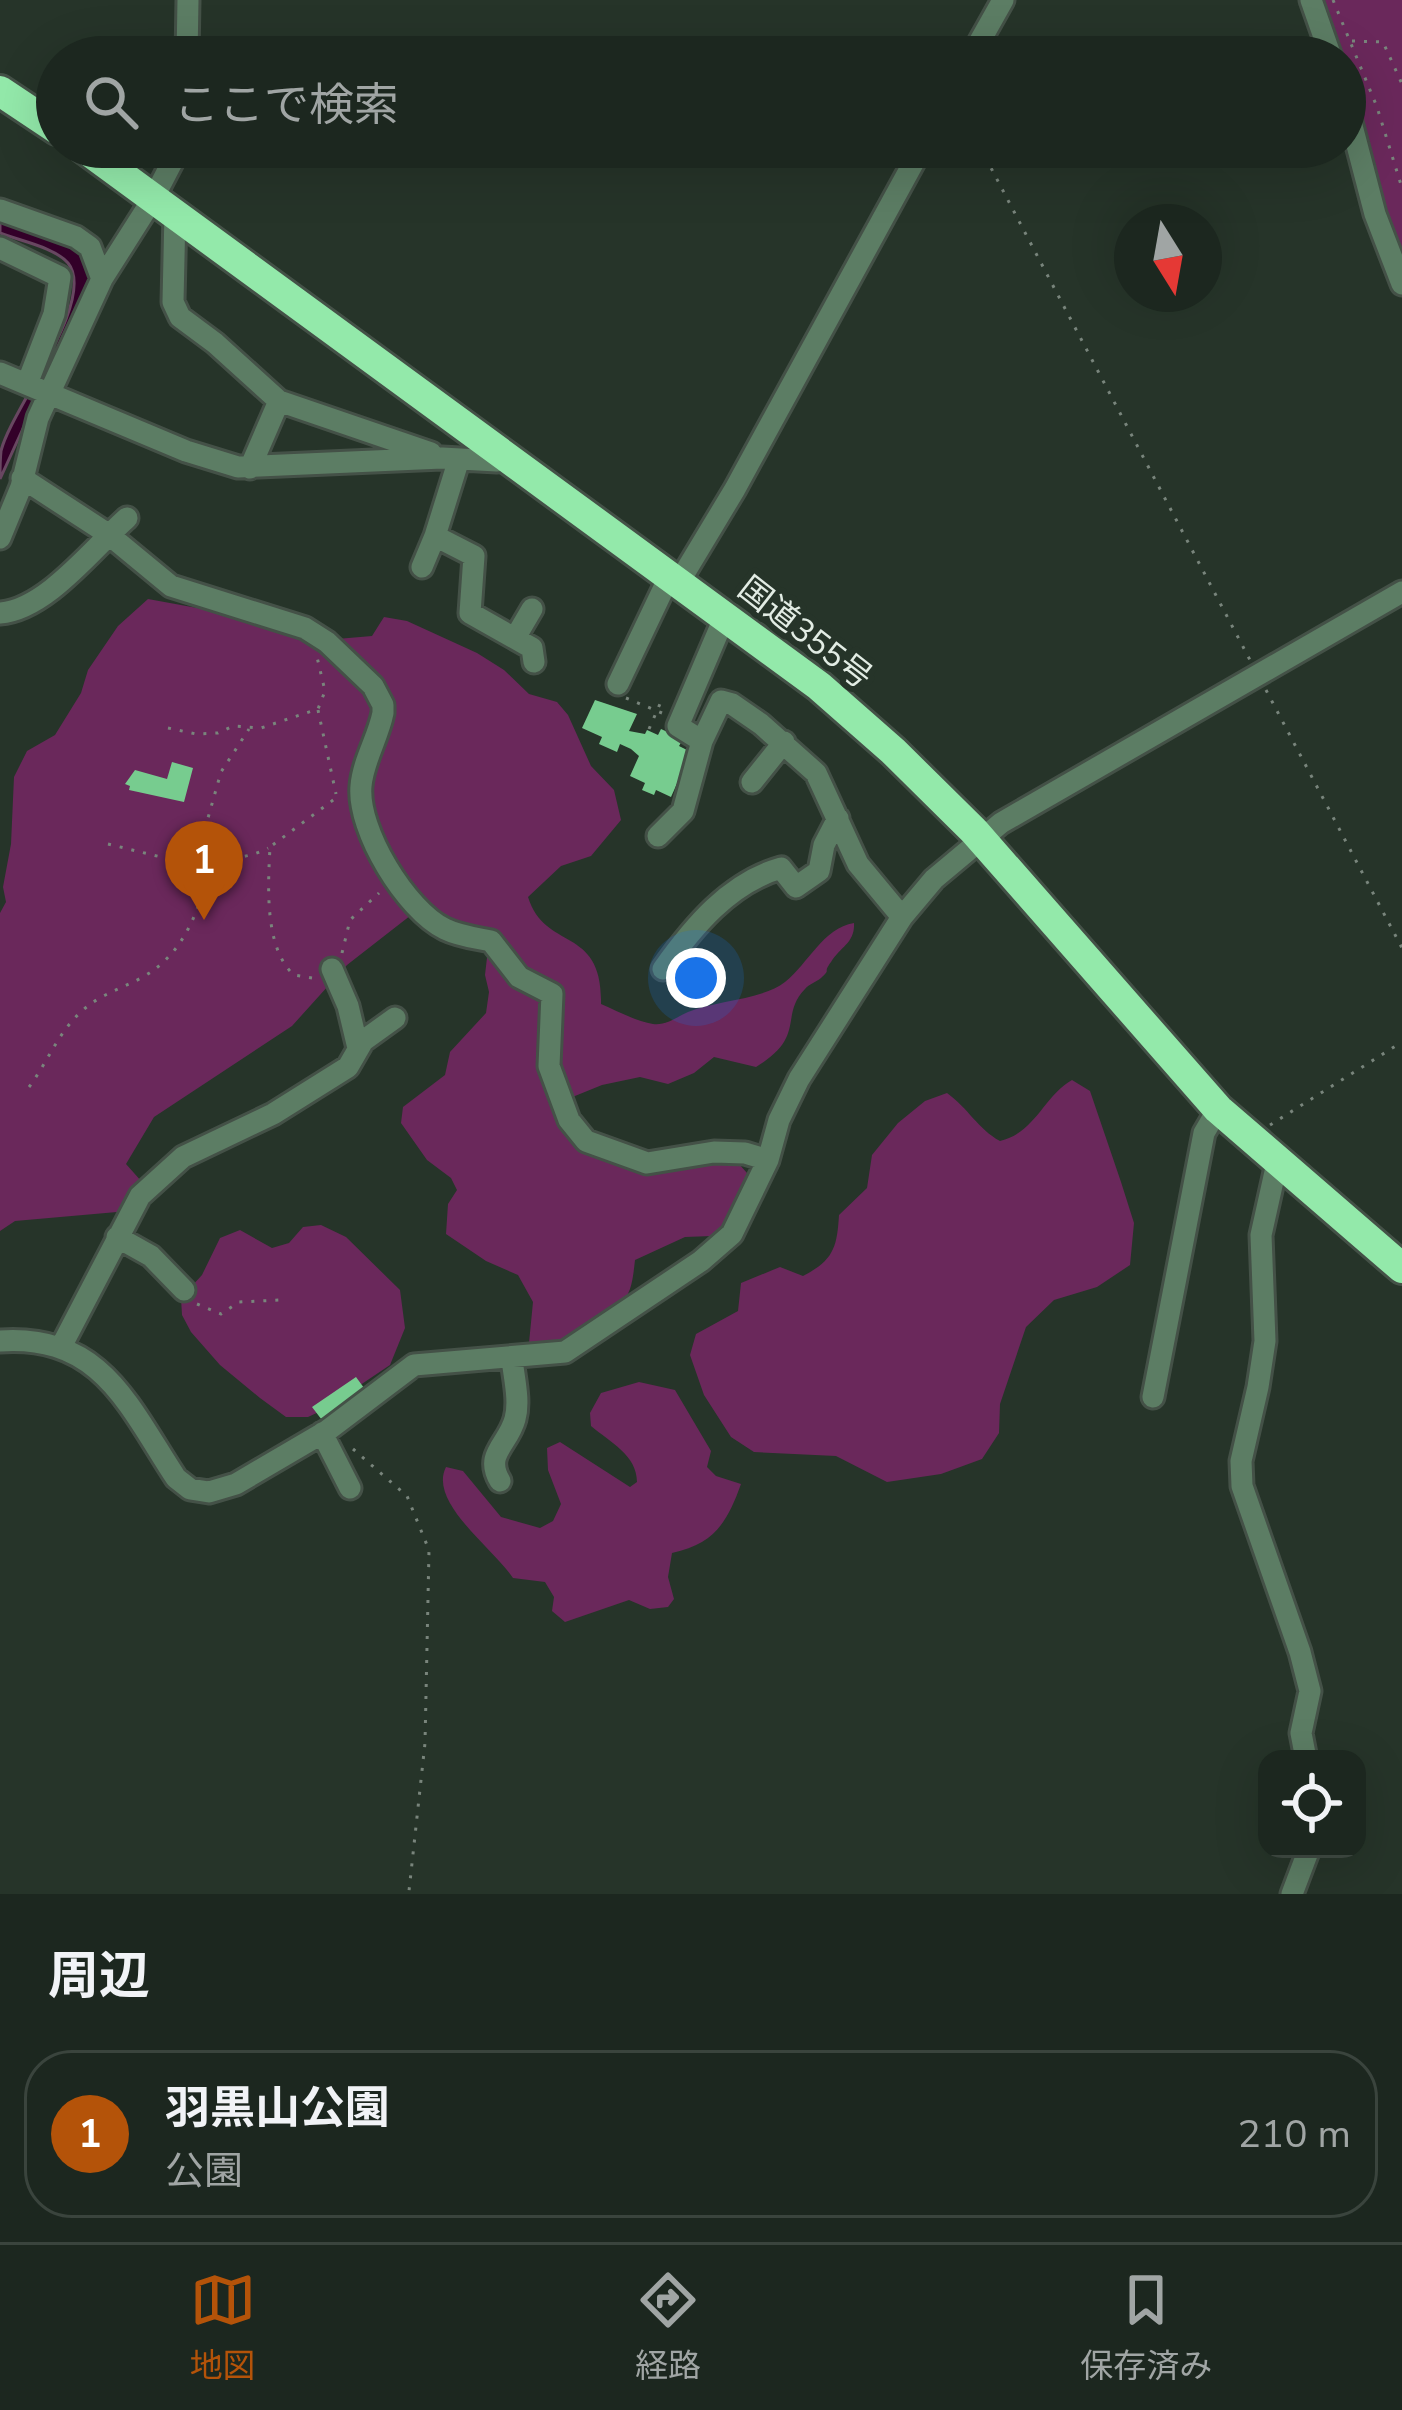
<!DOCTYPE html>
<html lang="ja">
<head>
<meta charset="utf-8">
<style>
	:root { --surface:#1c271f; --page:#29332c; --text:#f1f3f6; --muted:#a0a5a4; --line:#3a443d; --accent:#b45309 }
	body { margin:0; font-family:"Nunito Sans","Noto Sans JP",sans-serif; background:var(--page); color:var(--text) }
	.controls { position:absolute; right:36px; bottom:36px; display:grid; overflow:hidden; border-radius:24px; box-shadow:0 12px 48px #0002 }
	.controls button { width:108px; height:108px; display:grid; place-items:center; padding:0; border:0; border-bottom:3px solid var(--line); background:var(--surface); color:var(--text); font:60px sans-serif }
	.compass { position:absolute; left:1114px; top:204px; width:108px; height:108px; border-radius:50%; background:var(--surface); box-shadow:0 12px 48px #0002; rotate:169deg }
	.you { position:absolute; left:696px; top:978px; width:42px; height:42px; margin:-30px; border:9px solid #fff; border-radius:50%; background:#1a73e8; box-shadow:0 0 0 18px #1a73e833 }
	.badge { display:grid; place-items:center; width:78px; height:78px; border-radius:50%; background:var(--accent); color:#fff; font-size:39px; font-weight:700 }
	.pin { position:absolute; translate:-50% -99px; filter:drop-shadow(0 3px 6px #0008) }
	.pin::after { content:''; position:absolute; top:63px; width:42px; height:36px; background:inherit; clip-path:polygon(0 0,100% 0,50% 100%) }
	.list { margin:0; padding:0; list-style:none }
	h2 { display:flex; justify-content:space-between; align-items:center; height:156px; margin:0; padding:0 48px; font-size:51px }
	h2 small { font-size:39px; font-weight:400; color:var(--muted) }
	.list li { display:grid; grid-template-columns:78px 1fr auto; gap:36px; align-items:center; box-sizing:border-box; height:168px; margin:0 24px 24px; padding:0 24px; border:3px solid var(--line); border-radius:48px }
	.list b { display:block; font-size:45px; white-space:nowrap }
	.list p { margin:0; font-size:39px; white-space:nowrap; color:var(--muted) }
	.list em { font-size:39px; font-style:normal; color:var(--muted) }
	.icon { flex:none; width:66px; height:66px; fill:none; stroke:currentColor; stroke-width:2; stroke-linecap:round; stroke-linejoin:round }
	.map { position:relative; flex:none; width:1402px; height:1894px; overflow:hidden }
	.search { position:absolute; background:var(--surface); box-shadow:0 12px 48px #0002; left:36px; right:36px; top:36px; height:132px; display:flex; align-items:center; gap:30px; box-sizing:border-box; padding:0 42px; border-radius:66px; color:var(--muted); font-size:45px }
	.sheet { height:348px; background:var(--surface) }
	nav { display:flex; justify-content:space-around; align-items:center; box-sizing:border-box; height:168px; border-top:3px solid var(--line); background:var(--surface); font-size:33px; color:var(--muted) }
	nav a { display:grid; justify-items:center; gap:6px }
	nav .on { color:var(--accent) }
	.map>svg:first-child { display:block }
</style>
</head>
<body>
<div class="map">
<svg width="1402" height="1894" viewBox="0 0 1402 1894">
	<rect width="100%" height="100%" fill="#263429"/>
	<path fill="#6a285b" d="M 1321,0 L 1402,0 L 1402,284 L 1345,92 L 1345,57 L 1336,57 Z
		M 148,599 L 258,619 L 337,639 L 372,636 L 384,617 L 407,621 L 477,653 L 504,670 L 529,694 L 557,702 L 568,715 L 591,766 L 614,790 L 621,820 L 591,856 L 561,866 L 528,897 C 545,952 603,925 601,1004 C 617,1011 638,1022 653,1024 C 665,1026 677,1017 688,1012 C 717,1000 762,1000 785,982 C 808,964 823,928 854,923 C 855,943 841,946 831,962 C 822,974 832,968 821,978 C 816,982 809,984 805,989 C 779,1016 807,1036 756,1067 L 714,1057 L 694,1073 L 668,1084 L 640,1077 L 602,1085 L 570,1098 L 583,1149 C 601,1157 619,1166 639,1169 C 672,1172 704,1158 738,1163 L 747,1173 L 746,1189 L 729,1229 L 712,1236 L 685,1237 L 635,1260 C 634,1269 633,1280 630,1289 C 620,1318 564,1344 537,1353 L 529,1343 L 533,1302 L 518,1275 L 486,1261 L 446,1234 L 448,1204 L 457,1190 L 451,1178 L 427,1160 L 401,1123 L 403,1107 L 445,1075 L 450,1052 L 486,1013 L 489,992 L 485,975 L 488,949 L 415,912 L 347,965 L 292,1026 L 154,1117 L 126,1164 L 142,1182 L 117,1212 L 15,1221 L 0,1231 L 0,913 L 6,902 L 3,887 L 11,844 L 14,777 L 27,751 L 55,735 L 81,693 L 88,670 L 118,626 Z
		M 1072,1080 L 1090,1091 L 1121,1182 L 1134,1223 L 1130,1265 L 1097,1287 L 1054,1300 L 1026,1327 L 1000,1404 L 999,1433 L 982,1459 L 941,1474 L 887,1482 L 836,1456 L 754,1452 L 731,1437 L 704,1395 L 690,1355 L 696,1334 L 738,1311 L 741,1283 L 780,1267 L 803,1276 C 834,1260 837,1247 839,1215 L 867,1188 L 872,1155 L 898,1123 L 925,1101 L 947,1093 C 968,1108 978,1129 1000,1141 C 1036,1132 1043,1097 1072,1080 Z
		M 321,1225 L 346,1237 L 400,1290 L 405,1328 L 390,1365 L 323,1410 L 308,1417 L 286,1417 L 260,1398 L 220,1365 L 191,1332 L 182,1315 L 181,1298 L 202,1275 L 220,1238 L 240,1230 L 272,1248 L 289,1243 L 303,1227 Z
		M 639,1382 L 675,1390 L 711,1451 L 707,1467 L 716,1476 L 741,1484 C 727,1523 714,1544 672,1553 L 668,1577 L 674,1599 L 668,1607 L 650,1609 L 629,1600 L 565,1622 L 552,1611 L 554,1597 L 545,1582 L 513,1578 C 493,1548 428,1502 446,1467 L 463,1471 L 501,1517 L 540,1528 L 553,1521 L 561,1504 L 548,1470 L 547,1448 L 560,1442 L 630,1487 L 637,1482 C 637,1455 610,1442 591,1426 L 590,1413 L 601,1393 Z"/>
	<path fill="#330029" stroke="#684761" stroke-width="3" d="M 0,220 L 63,244 L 72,242 L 84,251 L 93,275 L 0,479 C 0,471 0,460 1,451 C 10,411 98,300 68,263 C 54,247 20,241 0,233 Z"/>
	<path fill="#77cc8f" d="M 595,700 L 637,714 L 629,731 L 645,734 L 647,730 L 658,735 L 661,729 L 683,739 L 679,746 L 691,752 L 671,797 L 656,790 L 654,795 L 642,790 L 645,783 L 630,776 L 639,756 L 631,749 L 620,744 L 617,752 L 599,744 L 602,737 L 582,728 Z
		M 172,762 L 193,768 L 184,802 L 129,790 L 130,786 L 125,784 L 135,770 L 167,779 Z
		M 356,1377 L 367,1392 L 325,1424 L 312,1407 Z"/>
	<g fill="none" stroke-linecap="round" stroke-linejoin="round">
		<defs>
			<path id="minor" d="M 1311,0 L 1331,57
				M 187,57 L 188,0
				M 971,57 L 1003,0
				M 1345,99 L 1375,214 L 1402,284
				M 0,210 L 76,237 L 90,247 L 102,279
				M 175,213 L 173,302 L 180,317 L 215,343 L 279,401 L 431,453
				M 0,248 L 60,277 L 54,314 L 27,384
				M 0,373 L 186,451 L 238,467 L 442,458 L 497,461 L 508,456
				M 459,459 L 435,536 L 474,556 L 470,613 L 532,648 L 534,662
				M 250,468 L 279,401
				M 22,478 L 108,534 L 171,586 L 305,628 L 327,642 L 373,686 L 383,705 L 383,713 C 378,738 363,761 361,786 C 357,830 406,910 445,929 C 459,936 476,938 491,941 L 519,977 L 552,994 L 549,1066 L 569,1120 L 586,1141 L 647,1163 L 714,1152 L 745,1153 L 768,1160
				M 0,538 L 21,487 L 38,418 L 102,279 L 154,197 L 180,147
				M 422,567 L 435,536
				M 679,582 L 735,489 L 922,147
				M 0,613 C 46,610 94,547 127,518
				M 725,616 L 678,726 L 702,741 L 721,701 L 732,704 L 761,724 L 816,773 L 858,864 L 902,917
				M 515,638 L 532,609
				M 618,684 L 670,575
				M 752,782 L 784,742
				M 658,836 L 683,811 L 702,741
				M 332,969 L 348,1006 L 358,1048
				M 663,969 C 693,927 729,883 781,868 L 796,887 L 819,871 L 824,845 L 838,818
				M 1277,1163 L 1261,1235 L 1265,1341 L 1258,1387 L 1241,1461 L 1242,1486 L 1300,1652 L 1310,1691 L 1301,1733 L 1306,1759
				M 117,1237 L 151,1256 L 184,1290
				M 0,1341 C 101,1334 128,1405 176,1478 L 190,1489 L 209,1492 L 236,1484 L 328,1430 L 414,1365 L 565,1352 L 701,1261 L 732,1234 L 768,1160 L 779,1120 L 799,1079 L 902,917 L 934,879 L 1001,823 L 1402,592
				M 62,1345 L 140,1196 L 183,1157 L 273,1114 L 348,1067 L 363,1041 L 395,1018
				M 1153,1397 L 1204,1133 L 1218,1109
				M 322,1433 L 350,1488
				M 500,1481 C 484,1454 508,1445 515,1419 C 520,1401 514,1378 512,1359
				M 1292,1894 L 1309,1849"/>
			<path id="highway" d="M 0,91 L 57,129
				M 83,147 L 819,686 L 893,751 L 974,831 L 1218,1109 L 1402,1268"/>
		</defs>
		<use href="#minor" stroke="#445147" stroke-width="27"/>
		<use href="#highway" stroke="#445147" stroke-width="36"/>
		<path stroke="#79857c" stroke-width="3" stroke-dasharray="3 9" stroke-linecap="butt" d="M 1333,0 L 1377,107 L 1402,188
			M 1352,41 L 1383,42 L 1402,84
			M 980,147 L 1250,660
			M 1266,690 L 1402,948
			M 626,698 L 662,713
			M 318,710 L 336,794
			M 168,728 L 196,734 L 218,733 L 233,726 L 261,728 L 318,709 L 325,691 L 317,657
			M 649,729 L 663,697
			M 108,844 L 165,858 L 197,857 L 221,772 L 249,729
			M 197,857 C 220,861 248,859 268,848
			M 342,953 L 350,920 L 379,893
			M 312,978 L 294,975 C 264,948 268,885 270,847 L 340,795
			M 29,1087 C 49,1060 58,1032 83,1010 C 101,994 121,989 141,978 C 187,953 200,906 212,860
			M 1270,1125 L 1402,1042
			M 197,1304 L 221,1314 L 239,1302 L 279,1300
			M 353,1449 L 407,1496 L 429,1550 L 425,1743 L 409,1891 L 405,1894"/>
		<use href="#minor" stroke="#5c7d64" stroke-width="21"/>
		<use href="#highway" stroke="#93e9aa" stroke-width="30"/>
	</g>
	<g text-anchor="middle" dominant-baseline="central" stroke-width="12" stroke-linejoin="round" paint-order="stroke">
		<g font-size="33" fill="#e2ece4" stroke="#263429">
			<text transform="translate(805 633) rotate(38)">国道355号</text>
		</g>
	</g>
</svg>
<div class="controls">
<button><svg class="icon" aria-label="locate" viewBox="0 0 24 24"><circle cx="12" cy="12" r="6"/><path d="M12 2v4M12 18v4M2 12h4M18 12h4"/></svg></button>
</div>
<svg class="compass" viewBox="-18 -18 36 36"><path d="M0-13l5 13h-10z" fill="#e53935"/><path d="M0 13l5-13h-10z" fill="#a0a5a4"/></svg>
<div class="you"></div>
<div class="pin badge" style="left:204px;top:920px">1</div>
<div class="search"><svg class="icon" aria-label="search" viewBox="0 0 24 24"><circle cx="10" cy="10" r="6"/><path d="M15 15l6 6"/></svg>ここで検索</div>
</div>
<section class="sheet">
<h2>周辺<small></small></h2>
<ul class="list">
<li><span class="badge">1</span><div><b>羽黒山公園</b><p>公園</p></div><em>210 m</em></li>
</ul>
</section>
<nav>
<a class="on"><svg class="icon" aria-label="map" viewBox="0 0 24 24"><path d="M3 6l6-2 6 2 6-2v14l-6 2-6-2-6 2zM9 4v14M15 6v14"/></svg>地図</a>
<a><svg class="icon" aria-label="directions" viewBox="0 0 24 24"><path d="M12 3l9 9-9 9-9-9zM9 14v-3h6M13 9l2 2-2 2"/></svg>経路</a>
<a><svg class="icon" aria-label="saved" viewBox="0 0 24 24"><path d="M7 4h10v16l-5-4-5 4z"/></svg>保存済み</a>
</nav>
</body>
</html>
